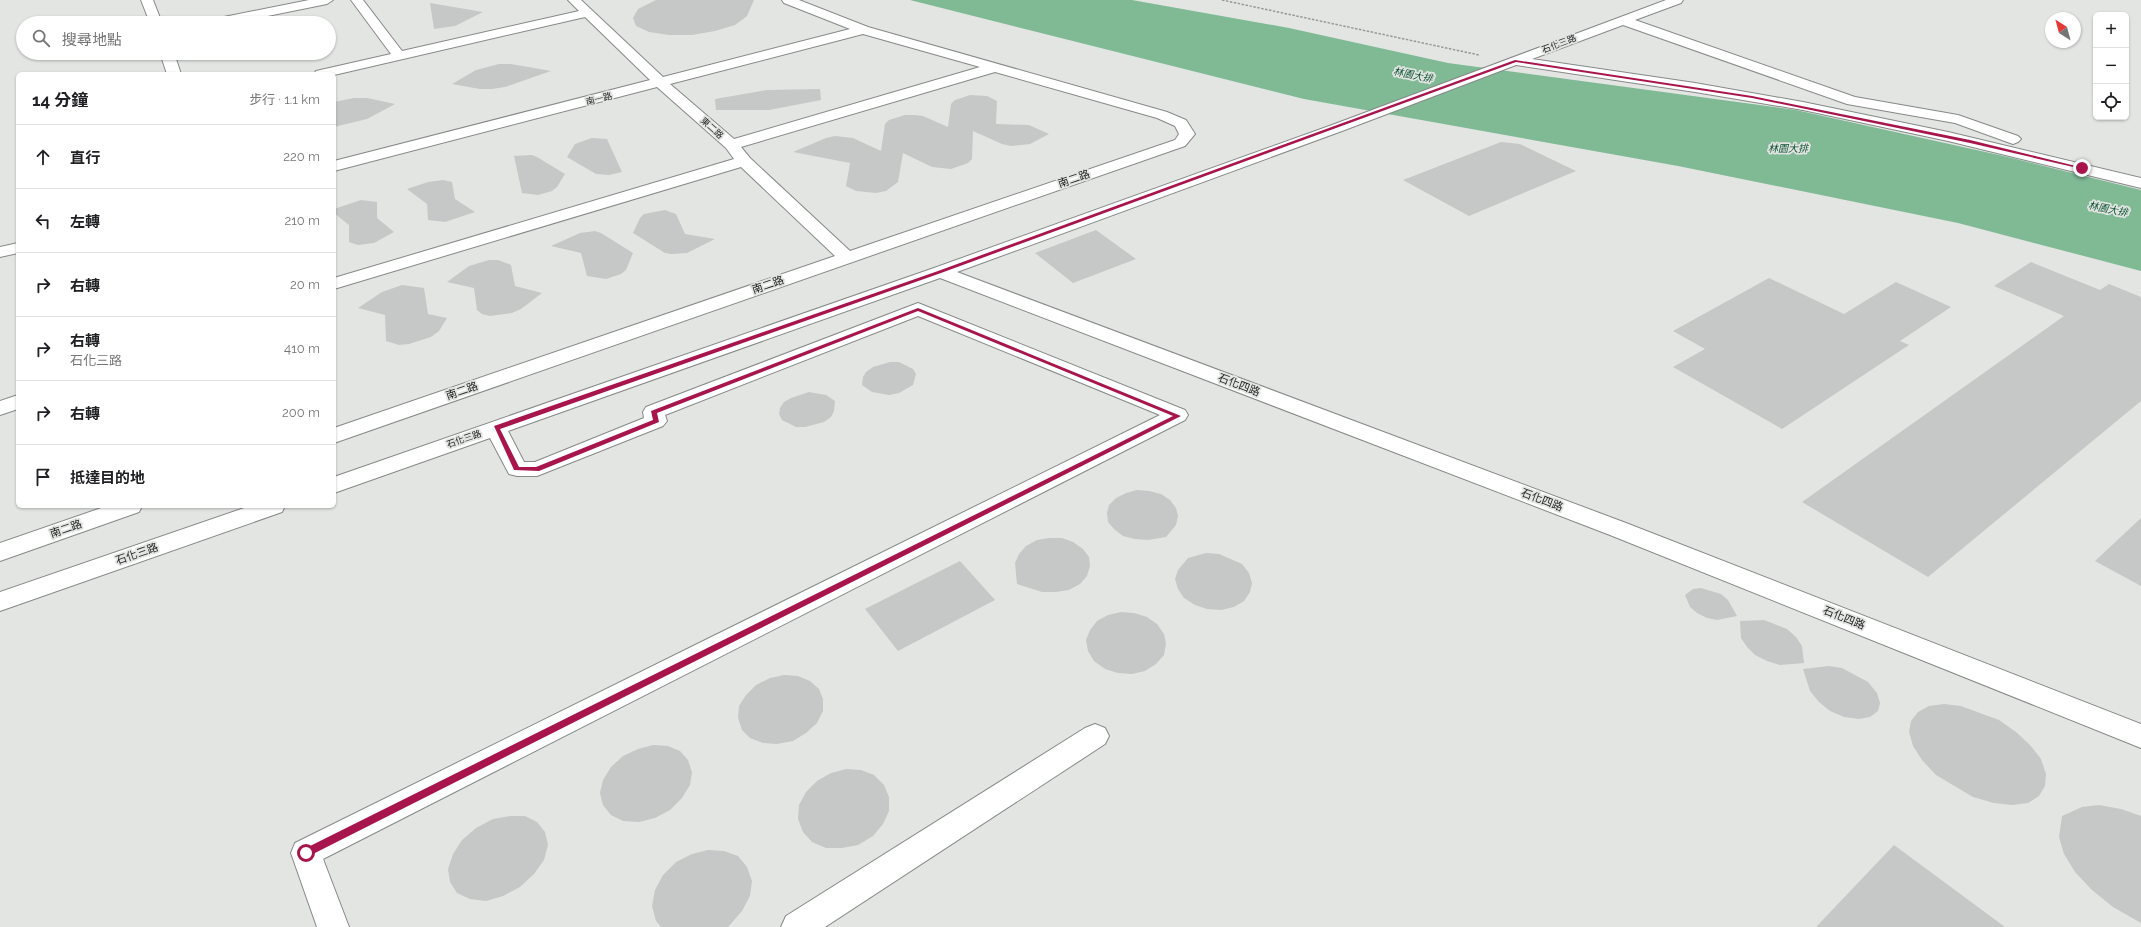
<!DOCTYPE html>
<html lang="zh-TW">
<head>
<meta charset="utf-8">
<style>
	:root { --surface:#fff; --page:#f2f2f2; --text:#202124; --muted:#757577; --line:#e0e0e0 }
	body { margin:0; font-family:Raleway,"Noto Sans TC",sans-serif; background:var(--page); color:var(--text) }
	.controls { position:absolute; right:12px; top:12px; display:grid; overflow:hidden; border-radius:6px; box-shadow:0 1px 3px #0004 }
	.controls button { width:36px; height:36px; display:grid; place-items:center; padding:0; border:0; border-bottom:1px solid var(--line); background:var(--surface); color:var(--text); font:20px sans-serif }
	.compass { position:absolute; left:2045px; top:12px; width:36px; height:36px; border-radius:50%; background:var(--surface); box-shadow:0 1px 3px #0004; rotate:324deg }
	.stop { position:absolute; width:12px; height:12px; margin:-9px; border:3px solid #a8154d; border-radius:50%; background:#fff }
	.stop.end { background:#a8154d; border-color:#fff; box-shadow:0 1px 4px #0008 }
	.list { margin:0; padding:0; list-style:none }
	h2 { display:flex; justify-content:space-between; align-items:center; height:52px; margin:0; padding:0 16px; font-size:17px }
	h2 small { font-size:13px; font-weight:400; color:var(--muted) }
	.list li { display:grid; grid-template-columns:26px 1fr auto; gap:12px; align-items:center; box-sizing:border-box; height:64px; padding:0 16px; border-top:1px solid var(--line) }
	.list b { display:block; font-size:15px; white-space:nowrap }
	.list p { margin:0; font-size:13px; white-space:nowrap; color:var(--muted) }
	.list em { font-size:13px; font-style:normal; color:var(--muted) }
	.icon { flex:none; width:22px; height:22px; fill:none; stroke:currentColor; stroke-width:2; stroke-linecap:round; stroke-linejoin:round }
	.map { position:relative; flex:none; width:2141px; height:927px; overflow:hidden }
	.search { position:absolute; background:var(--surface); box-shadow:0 1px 3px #0004; left:16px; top:16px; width:320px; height:44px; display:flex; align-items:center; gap:10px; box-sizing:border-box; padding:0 14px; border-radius:22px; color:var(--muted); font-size:15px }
	.panel { position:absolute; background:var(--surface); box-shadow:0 1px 3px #0004; left:16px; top:72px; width:320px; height:436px; border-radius:6px }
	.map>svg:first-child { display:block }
</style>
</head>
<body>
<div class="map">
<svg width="2141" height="927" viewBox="0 0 2141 927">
	<rect width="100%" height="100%" fill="#e3e5e3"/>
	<path fill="#7fba95" d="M 910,0 L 1132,0 L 1289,28 L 1448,63 L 1796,110 L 2008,157 L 2141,190 L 2141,271 L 1958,223 L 1678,166 L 1304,99 Z"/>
	<path fill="#c5c8c6" d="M 656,0 L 754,0 L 747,16 L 735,25 L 715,31 L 692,35 L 669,35 L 649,32 L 636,26 L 633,18 L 638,9 Z
		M 430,3 L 483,12 L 455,26 L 434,29 Z
		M 499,64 L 511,64 L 551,71 L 505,87 L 492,89 L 480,89 L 452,84 L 476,70 Z
		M 820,89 L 821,100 L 769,110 L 716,110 L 715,99 L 767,90 Z
		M 970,95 L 987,96 L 997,101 L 996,124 L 1029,125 L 1049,134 L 1030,144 L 1011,146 L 1002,144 L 973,131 L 972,159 L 968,163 L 951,169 L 932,167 L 903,153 L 898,182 L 886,191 L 876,193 L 856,191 L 846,186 L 850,163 L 793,152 L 826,138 L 835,136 L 853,138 L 881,151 L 885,124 L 889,120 L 905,115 L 915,115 L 923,116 L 948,127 L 951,104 L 955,100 Z
		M 354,98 L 367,98 L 395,104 L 367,119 L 334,127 L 334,102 Z
		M 592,138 L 607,139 L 622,172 L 609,175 L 596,174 L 567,157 L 575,144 Z
		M 1501,142 L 1520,144 L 1576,171 L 1469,216 L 1403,180 Z
		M 532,155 L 537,157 L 565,174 L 557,187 L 552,191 L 538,195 L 522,193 L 514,156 Z
		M 443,180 L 452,182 L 455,199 L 475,212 L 445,222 L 428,220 L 427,204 L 407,189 L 428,182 Z
		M 361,200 L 377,202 L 377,218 L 394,232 L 374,243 L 358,245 L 349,242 L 349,225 L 334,213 L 334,209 Z
		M 665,210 L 676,214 L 685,234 L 715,239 L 687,253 L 671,254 L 665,253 L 633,233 L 640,218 L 644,214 Z
		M 1096,230 L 1136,259 L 1073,283 L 1035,253 Z
		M 595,231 L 601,233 L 633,253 L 626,270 L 621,274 L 606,279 L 587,276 L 581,253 L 551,246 L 580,233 Z
		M 489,260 L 498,260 L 511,265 L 515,286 L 542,293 L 521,309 L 512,313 L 490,316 L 482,314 L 477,310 L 474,288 L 447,282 L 469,266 Z
		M 2031,262 L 2100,290 L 2109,284 L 2141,297 L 2141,401 L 1928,577 L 1802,502 L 2064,316 L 1994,286 Z
		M 1769,278 L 1844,314 L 1896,282 L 1951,307 L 1900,341 L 1909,345 L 1782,429 L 1673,367 L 1705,349 L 1673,331 Z
		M 402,285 L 424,288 L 428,314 L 447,318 L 439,331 L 431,337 L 409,344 L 399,345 L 386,341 L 385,315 L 358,308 L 382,292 Z
		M 890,362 L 899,362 L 913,369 L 916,374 L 913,385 L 899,393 L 889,395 L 872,392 L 862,385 L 863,377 L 866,372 L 873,367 Z
		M 809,392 L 826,395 L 835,401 L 834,411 L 831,417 L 824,422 L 805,427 L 796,427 L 782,420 L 779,414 L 780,408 L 784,402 L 791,398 Z
		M 1137,490 L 1149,491 L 1161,494 L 1170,500 L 1176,508 L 1178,516 L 1176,525 L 1166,537 L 1148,540 L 1135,539 L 1123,536 L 1114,529 L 1108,522 L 1107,513 L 1109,505 L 1116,498 L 1126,493 Z
		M 2141,518 L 2141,586 L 2095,561 Z
		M 1049,538 L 1062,538 L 1073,542 L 1083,549 L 1089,557 L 1090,566 L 1087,576 L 1080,584 L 1069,590 L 1056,592 L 1042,592 L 1017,584 L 1015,563 L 1019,554 L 1026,546 L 1037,540 Z
		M 1206,553 L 1219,554 L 1242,564 L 1249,573 L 1252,583 L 1250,592 L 1244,601 L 1234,607 L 1221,610 L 1207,609 L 1195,605 L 1184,598 L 1178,589 L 1175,579 L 1178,570 L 1188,558 Z
		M 960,561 L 995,600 L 898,651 L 865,609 Z
		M 1701,588 L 1721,594 L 1728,600 L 1737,616 L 1717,620 L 1707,618 L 1697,613 L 1690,607 L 1685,595 L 1693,589 Z
		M 1121,612 L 1134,613 L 1147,617 L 1157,624 L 1164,634 L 1166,644 L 1164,655 L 1156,664 L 1145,671 L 1132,674 L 1118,673 L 1105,669 L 1094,661 L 1088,651 L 1086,640 L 1090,630 L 1097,621 L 1108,615 Z
		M 1764,620 L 1787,629 L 1796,637 L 1802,646 L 1804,663 L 1780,665 L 1767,661 L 1755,655 L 1747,647 L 1741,638 L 1740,621 Z
		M 1829,666 L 1842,668 L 1868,682 L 1877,693 L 1880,703 L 1878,711 L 1870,717 L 1859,719 L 1844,717 L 1830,711 L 1819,702 L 1810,691 L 1803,669 Z
		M 784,675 L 798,676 L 810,681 L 819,689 L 823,699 L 823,711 L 817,723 L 806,733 L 793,741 L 777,744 L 763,743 L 750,738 L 742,730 L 738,718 L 739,706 L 746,695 L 756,685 L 770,678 Z
		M 1944,704 L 1961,706 L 1999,720 L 2016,732 L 2030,745 L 2041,759 L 2046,774 L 2045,786 L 2039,796 L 2028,803 L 2012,805 L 1994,803 L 1973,797 L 1936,775 L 1922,760 L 1913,746 L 1909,732 L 1911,721 L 1918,712 L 1929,706 Z
		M 653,745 L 668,746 L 680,751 L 688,760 L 692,772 L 690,785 L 682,798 L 670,810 L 655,818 L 639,822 L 623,821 L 611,815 L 603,805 L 600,793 L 603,780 L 611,767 L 623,756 L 638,749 Z
		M 846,769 L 861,770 L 874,775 L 884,785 L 889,797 L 889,811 L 883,824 L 873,836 L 858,845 L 842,848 L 826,848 L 812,842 L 803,832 L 798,819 L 799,805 L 806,792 L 817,781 L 831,773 Z
		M 2099,805 L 2121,809 L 2141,816 L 2141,923 L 2113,907 L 2092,890 L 2075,872 L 2064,854 L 2059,837 L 2062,816 L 2082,807 Z
		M 510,816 L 525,816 L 537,822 L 545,832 L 548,845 L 544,860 L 534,874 L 520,887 L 503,896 L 486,901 L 470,899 L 457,893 L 450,882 L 448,869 L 453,854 L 462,840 L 476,828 L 493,819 Z
		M 1894,845 L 2005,927 L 1816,927 Z
		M 708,850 L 724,851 L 738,856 L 747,867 L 752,881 L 750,896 L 742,911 L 728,927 L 661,927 L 656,921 L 652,906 L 655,890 L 663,875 L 676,862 L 692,854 Z"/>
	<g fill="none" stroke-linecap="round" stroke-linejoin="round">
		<defs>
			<path id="minor" d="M 141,0 L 153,0 L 162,23 L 150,23 Z
				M 309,0 L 333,0 L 327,4 L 233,23 L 208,23 L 214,19 Z
				M 351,0 L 363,0 L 402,51 L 579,11 L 568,0 L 581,0 L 663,77 L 850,29 L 784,3 L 782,0 L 799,0 L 868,27 L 1167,112 L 1186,120 L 1195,134 L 1185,146 L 334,443 L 334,428 L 835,256 L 741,167 L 334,289 L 334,278 L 734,159 L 726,148 L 657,87 L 334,171 L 334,161 L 650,80 L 585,17 L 334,75 L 314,74 L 316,71 L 391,54 ZM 863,34 L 980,67 L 734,139 L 670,84 ZM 995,72 L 1157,118 L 1175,126 L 1179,134 L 1175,140 L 850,251 L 750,158 L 741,147 Z
				M 1666,0 L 1683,0 L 1681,3 L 1635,20 L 1855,97 L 1958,115 L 2018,136 L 2021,139 L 2018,142 L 2013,144 L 1955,123 L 1847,104 L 1623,25 L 1532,59 L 1695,83 L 1803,102 L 1948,132 L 2141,178 L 2141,188 L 1948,141 L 1803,110 L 1695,92 L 1516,65 L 1342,131 L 957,272 L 1626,523 L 2141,724 L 2141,748 L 1610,535 L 940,278 L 508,431 L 524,462 L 535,462 L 644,418 L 643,412 L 646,407 L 918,303 L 1185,410 L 1188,415 L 1185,420 L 323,859 L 349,927 L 317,927 L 291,853 L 295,843 L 1160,415 L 918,316 L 665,415 L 667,421 L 663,426 L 537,476 L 517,476 L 509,474 L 490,438 L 334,493 L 334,477 L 934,268 L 1332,125 Z
				M 160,53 L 174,53 L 181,74 L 167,74 Z
				M 18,243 L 18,253 L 0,257 L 0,247 Z
				M 18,395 L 18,409 L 0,415 L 0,401 Z
				M 107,506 L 142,506 L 139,512 L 0,561 L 0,543 Z
				M 250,506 L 285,506 L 282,512 L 0,611 L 0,592 Z
				M 1095,724 L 1105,728 L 1109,736 L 1105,744 L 825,927 L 781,927 L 786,916 L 1085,728 Z"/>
		</defs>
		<use href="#minor" stroke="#868987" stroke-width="2"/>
		<path stroke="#979997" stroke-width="1.5" stroke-dasharray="2.5 1.5" stroke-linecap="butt" d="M 1222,0 L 1479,55"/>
		<use href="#minor" fill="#fff" fill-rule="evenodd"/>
	</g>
	<path fill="#a8154d" d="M 1515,60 L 1752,96 L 1970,140 L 2084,168 L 2082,169 L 1970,143 L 1752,98 L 1516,62 L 941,273 L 500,429 L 519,467 L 536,467 L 653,420 L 651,411 L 918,308 L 1181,416 L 309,856 L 302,856 L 302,850 L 1173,416 L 918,311 L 657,413 L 659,422 L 539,471 L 514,470 L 494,426 L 938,271 Z"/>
	<g text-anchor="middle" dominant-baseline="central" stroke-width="3.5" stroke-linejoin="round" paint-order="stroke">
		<g font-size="9" fill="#242524" stroke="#e3e5e3">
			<text transform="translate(1559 44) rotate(-21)">石化三路</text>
			<text transform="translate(599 99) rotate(-14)">南一路</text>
			<text transform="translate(712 128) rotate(42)">東二路</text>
			<text transform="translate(464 439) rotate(-19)">石化三路</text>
		</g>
		<g font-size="10" font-style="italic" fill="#0c5431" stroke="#e3e5e3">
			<text transform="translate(1413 75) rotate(11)">林園大排</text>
			<text x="1788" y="148">林園大排</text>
			<text transform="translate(2108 209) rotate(11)">林園大排</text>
		</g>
		<g font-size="11" fill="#242524" stroke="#e3e5e3">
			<text transform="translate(1074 179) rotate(-19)">南二路</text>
			<text transform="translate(768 285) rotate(-19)">南二路</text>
			<text transform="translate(1239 385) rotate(21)">石化四路</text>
			<text transform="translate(462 391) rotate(-19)">南二路</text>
			<text transform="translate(1542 500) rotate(21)">石化四路</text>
			<text transform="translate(66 529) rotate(-19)">南二路</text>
			<text transform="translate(137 554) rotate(-19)">石化三路</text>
			<text transform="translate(1844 618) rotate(22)">石化四路</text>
		</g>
	</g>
</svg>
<div class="controls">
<button>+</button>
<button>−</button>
<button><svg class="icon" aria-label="locate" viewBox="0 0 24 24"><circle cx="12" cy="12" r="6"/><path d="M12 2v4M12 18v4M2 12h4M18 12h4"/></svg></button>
</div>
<svg class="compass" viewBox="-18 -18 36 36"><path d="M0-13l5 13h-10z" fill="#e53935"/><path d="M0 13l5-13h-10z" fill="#757577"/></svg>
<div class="stop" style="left:306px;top:853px"></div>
<div class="stop end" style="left:2082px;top:168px"></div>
<div class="search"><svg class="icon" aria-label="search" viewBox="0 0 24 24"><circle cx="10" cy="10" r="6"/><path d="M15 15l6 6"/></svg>搜尋地點</div>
<section class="panel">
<h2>14 分鐘<small>步行 · 1.1 km</small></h2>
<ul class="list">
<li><svg class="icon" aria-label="ahead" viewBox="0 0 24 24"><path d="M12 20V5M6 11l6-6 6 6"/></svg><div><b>直行</b></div><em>220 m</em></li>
<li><svg class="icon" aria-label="left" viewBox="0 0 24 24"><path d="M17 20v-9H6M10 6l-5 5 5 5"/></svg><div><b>左轉</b></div><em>210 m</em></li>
<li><svg class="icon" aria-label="right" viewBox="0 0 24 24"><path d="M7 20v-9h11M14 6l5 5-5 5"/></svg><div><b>右轉</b></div><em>20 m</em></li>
<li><svg class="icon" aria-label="right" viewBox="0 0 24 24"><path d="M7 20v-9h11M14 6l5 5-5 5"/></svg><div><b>右轉</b><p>石化三路</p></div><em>410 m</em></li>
<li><svg class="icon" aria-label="right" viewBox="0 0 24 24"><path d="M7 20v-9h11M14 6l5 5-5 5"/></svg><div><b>右轉</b></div><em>200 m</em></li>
<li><svg class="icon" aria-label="arrive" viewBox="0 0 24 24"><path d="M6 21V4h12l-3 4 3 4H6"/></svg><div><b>抵達目的地</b></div></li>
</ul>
</section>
</div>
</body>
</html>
